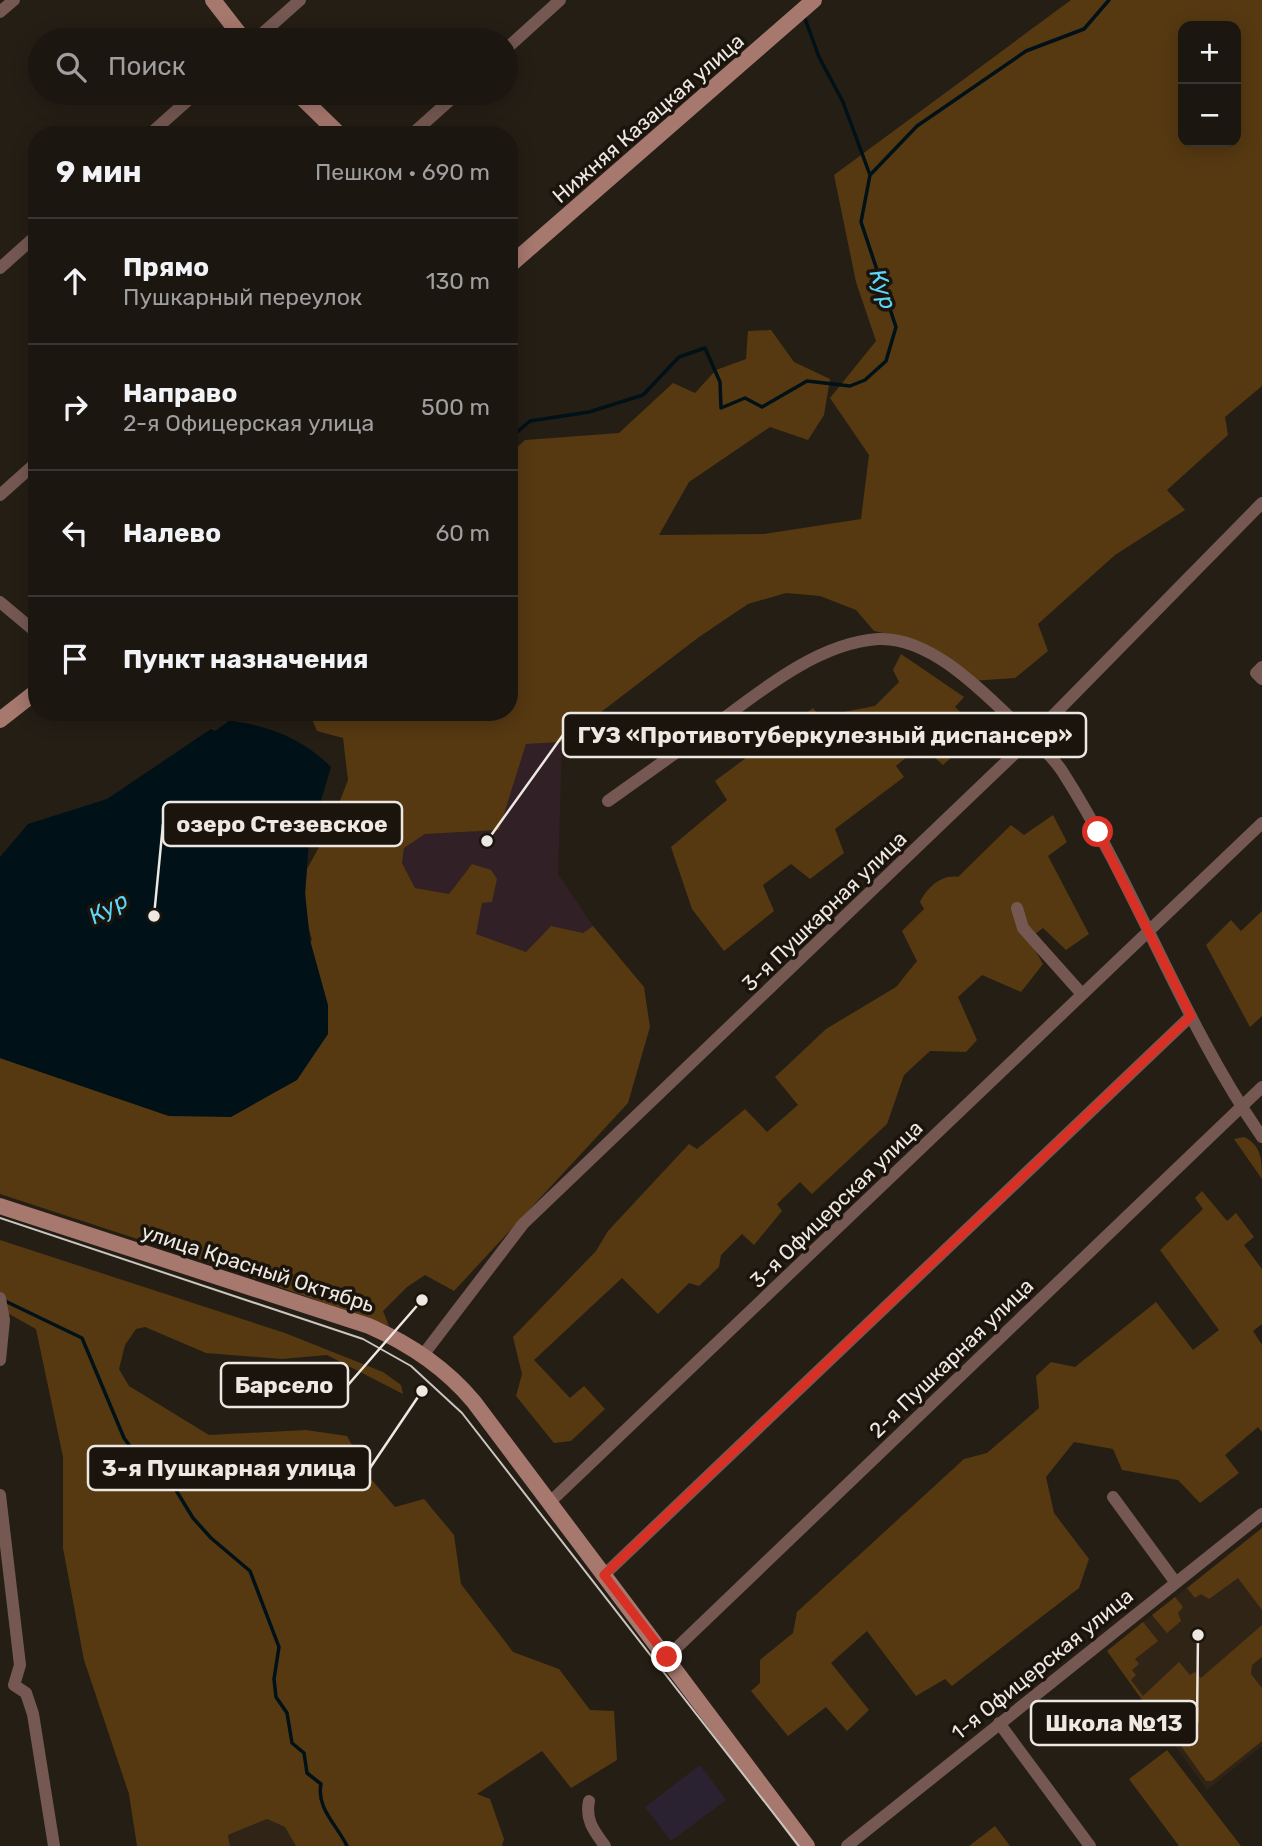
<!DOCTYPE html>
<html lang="ru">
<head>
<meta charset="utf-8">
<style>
	:root { --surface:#1c1610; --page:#251f19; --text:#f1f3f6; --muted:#a09f9f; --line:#3a3530 }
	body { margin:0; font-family:Rubik,sans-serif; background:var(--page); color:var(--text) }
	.controls { position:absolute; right:21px; top:21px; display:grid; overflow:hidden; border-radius:14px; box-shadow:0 4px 18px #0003 }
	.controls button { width:63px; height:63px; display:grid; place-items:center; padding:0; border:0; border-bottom:2px solid var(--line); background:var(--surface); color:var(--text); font:35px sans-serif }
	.stop { position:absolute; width:21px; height:21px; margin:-16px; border:5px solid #d93025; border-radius:50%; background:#fff }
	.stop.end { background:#d93025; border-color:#fff; box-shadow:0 2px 7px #0008 }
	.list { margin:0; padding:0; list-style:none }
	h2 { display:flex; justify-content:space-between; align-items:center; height:91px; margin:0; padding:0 28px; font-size:30px }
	h2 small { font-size:23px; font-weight:400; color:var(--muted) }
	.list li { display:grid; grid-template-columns:46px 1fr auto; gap:21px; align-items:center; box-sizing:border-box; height:126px; padding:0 28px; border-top:2px solid var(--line) }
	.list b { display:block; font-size:26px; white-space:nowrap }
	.list p { margin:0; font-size:23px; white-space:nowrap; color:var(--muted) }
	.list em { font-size:23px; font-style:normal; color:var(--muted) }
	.icon { flex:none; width:38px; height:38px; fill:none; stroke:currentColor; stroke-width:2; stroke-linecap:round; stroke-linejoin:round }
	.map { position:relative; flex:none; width:1262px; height:1846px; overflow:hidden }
	.search { position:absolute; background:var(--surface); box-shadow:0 4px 18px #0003; left:28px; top:28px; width:490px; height:77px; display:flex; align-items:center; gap:18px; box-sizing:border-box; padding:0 24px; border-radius:38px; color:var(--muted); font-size:26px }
	.panel { position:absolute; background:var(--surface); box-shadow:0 4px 18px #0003; left:28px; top:126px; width:490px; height:595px; border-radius:28px }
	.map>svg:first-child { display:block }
</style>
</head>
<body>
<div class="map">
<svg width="1262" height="1846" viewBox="0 0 1262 1846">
	<rect width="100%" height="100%" fill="#251e15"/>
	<path fill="#2b2231" d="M 700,1765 L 726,1800 L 671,1841 L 645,1807 Z"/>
	<path fill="#302417" d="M 1262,1528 L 1262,1746 L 1207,1790 L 1107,1651 Z
		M 267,1819 L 285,1827 L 296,1846 L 230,1846 L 228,1835 Z"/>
	<path fill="#322027" d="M 562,742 L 558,874 L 593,926 L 583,933 L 551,926 L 526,952 L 475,934 L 482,903 L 492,902 L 497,879 L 472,864 L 449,894 L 415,888 L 402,863 L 404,848 L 425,834 L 499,830 L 526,744 Z"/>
	<path fill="#563911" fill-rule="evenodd" d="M 1071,0 L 1262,0 L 1262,386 L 1225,417 L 1228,435 L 1167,490 L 1185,510 L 1115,555 L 1038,624 L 1048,651 L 1015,678 L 971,681 L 897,636 L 874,631 L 856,610 L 820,596 L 786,593 L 748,604 L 699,637 L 562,742 L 526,744 L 499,830 L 425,834 L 404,848 L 402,863 L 415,888 L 449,894 L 472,864 L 491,870 L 497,879 L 492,902 L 482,903 L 476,934 L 526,952 L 551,926 L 583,933 L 593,926 L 644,987 L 650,1027 L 628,1103 L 454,1291 L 425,1275 L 407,1287 L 383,1311 L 389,1326 L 226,1268 L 0,1194 L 0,1058 L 169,1116 L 312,940 L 304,910 L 307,869 L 329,829 L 348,780 L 343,738 L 317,731 L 309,712 L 509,712 L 509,455 L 525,440 L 619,433 L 673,383 L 695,393 L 716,370 L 746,359 L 748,331 L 771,330 L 794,362 L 830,379 L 824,415 L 808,440 L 770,427 L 689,482 L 659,535 L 764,534 L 861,519 L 869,455 L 830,398 L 876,341 L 856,282 L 834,175 ZM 1183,26 L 1236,26 L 1236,142 L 1183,142 Z
		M 901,654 L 964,697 L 955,707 L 969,720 L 959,731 L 970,741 L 943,765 L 921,745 L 896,766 L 904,777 L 835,829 L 844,853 L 810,879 L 791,864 L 763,885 L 774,911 L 724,951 L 692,909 L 671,847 L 727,800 L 715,781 L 813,708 L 826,725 L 843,712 L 875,706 L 899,682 L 893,670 Z
		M 1053,815 L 1067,842 L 1048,856 L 1089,934 L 1066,950 L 1043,928 L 1029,939 L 1043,964 L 1021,992 L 982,975 L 958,997 L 977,1040 L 966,1052 L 930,1051 L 904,1075 L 887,1124 L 812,1194 L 800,1182 L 777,1204 L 782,1211 L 754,1245 L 742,1234 L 721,1255 L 719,1267 L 699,1286 L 689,1283 L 658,1314 L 622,1278 L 534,1360 L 570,1398 L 584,1386 L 605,1409 L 571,1441 L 554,1443 L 516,1396 L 522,1374 L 513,1337 L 596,1251 L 608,1231 L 689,1144 L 697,1149 L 745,1109 L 767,1132 L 798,1105 L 775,1077 L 826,1029 L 896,987 L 917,961 L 902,931 L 924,909 L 920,902 C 926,889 941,874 958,877 L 1011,825 L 1024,835 Z
		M 1262,911 L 1262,1016 L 1250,1027 L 1206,945 L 1231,920 L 1241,931 Z
		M 1244,1137 C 1262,1145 1262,1162 1262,1179 L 1234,1139 Z
		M 1202,1191 L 1227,1221 L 1236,1213 L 1254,1237 L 1244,1245 L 1262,1269 L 1262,1324 L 1253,1331 L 1262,1345 L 1262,1432 L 1258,1427 L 1225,1455 L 1239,1473 L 1200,1503 L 1178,1480 L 1122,1470 L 1113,1449 L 1074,1442 L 1046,1477 L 1054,1513 L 1089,1559 L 1079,1588 L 952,1686 L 945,1679 L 916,1696 L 867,1631 L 831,1663 L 869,1710 L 847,1731 L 826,1707 L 788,1736 L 751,1691 L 760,1683 L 760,1660 L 793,1633 L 797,1612 L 964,1459 L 987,1453 L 1039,1408 L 1036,1376 L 1051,1362 L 1075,1367 L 1156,1302 L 1193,1350 L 1219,1330 L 1160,1250 L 1203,1209 L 1195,1198 Z
		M 0,1240 L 285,1333 L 383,1372 L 401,1385 L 403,1394 L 327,1355 L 282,1359 L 206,1353 L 145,1327 L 136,1329 L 125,1345 L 119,1369 L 129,1386 L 209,1435 L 306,1430 L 347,1436 L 371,1479 L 395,1507 L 424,1499 L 454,1535 L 461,1584 L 513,1652 L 559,1669 L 590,1710 L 614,1711 L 617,1760 L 571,1788 L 542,1751 L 477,1794 L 490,1799 L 504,1839 L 502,1846 L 296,1846 L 285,1827 L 267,1819 L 228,1835 L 230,1846 L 137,1846 L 129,1794 L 84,1660 L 63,1548 L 63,1457 L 36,1329 L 0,1309 Z
		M 1262,1528 L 1262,1610 L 1238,1578 L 1209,1599 L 1201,1594 L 1195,1598 L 1187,1588 Z
		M 1175,1597 L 1183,1607 L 1178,1613 L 1181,1621 L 1167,1633 L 1152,1615 Z
		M 1143,1622 L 1158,1641 L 1135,1659 L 1139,1664 L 1132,1670 L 1136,1675 L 1131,1680 L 1143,1696 L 1179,1662 L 1190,1675 L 1195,1672 L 1201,1678 L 1262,1625 L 1262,1657 L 1252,1665 L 1251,1674 L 1262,1688 L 1262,1741 L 1212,1781 L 1206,1781 L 1162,1719 L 1158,1722 L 1107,1651 Z
		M 1167,1750 L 1241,1846 L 1179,1846 L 1129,1779 Z
		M 995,1826 L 1010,1846 L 969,1846 Z"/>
	<path fill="#001118" d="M 230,721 C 268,725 303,739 331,767 L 309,841 L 305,892 L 310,940 L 328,1005 L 328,1034 L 297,1080 L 231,1117 L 169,1116 L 0,1058 L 0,857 L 28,824 L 107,799 L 211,729 L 215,731 Z"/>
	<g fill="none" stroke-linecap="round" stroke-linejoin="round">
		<path stroke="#001118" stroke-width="3.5" d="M 804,16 L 819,57 L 843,102 L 870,175
			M 509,439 L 530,421 L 589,412 L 643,395 L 679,357 L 705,348 L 720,382 L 721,408 L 745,398 L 762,407 L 807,381 L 850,386 L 865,380 L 886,361 L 896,327 L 861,222 L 870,175 L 917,126 L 1026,51 L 1084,29 L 1109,0
			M 213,735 L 244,712
			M 3,1300 L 82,1338 L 124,1438 L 143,1464 L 174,1487 L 193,1518 L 211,1538 L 250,1571 L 279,1647 L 274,1679 L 276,1697 L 287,1713 L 292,1743 L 304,1753 L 307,1773 L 321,1784 C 316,1808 337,1825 347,1846"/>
		<path stroke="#755852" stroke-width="12" d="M 0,12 L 14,0
			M 255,40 L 300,0
			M 506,49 L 560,0
			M 149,135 L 196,93
			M 411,135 L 458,93
			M 0,268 L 37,235
			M 0,495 L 37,462
			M 0,602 L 37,633
			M 1262,667 L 1256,673 L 1262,679
			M 608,801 C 643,776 677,752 712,727 C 758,693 817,643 878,639 C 932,636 986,695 1022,729 C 1036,743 1051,754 1062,771 C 1137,888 1182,1022 1262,1137
			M 1017,908 L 1023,928 L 1081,993
			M 0,1298 L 4,1320 L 0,1360
			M 423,1355 L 523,1224 L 1031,738 L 1262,503
			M 0,1495 L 20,1665 L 14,1685 L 26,1693 L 33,1714 L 54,1846
			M 1113,1497 L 1176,1583
			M 549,1503 L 1262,823
			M 604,1575 L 1191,1016
			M 667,1657 L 1262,1087
			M 999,1723 L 1090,1846
			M 589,1801 C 585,1820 594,1831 605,1846
			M 847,1846 L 1262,1514"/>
		<path stroke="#a6786e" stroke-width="16" d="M 213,0 L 244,40
			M 297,93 L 340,135
			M 509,266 L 814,0
			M 0,720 L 37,691
			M 0,1206 L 369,1326 C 410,1344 445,1367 474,1402 L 807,1846"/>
		<path stroke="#cac5bf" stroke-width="2" d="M 0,1218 L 363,1339 L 411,1366 L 462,1413 L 799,1846"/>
	</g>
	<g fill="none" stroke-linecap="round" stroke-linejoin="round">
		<path stroke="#d93025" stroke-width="9" d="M 667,1657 L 604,1575 L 1191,1016 L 1098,832"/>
	</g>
	<g text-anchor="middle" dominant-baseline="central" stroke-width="7" stroke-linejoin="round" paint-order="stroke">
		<g font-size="21" fill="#ede8e2" stroke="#1b140d">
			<text transform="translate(648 118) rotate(-41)">Нижняя Казацкая улица</text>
			<text transform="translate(824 911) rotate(-44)">3-я Пушкарная улица</text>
			<text transform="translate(836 1204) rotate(-44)">3-я Офицерская улица</text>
			<text transform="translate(258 1268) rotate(18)">улица Красный Октябрь</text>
			<text transform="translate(951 1358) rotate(-44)">2-я Пушкарная улица</text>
			<text transform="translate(1042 1664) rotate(-39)">1-я Офицерская улица</text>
		</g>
		<g font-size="23" font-style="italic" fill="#5cd7f8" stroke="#1b140d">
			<text transform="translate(883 289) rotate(72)">Кур</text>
			<text transform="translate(108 908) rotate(-29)">Кур</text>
		</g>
	</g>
	<path fill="none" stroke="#ede8e2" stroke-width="2.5" d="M487 841L563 735M154 916L163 824M422 1300L348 1385M422 1391L370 1468M1198 1635L1197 1723"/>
	<g fill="#ede8e2" stroke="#1b140d" stroke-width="2.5">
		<circle cx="487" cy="841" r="7"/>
		<circle cx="154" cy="916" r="7"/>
		<circle cx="422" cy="1300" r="7"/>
		<circle cx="422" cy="1391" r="7"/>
		<circle cx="1198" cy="1635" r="7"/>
	</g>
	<g fill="#1b140d" stroke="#ede8e2" stroke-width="2.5">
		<rect x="563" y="713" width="523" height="44" rx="7"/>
		<rect x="163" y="802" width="239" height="44" rx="7"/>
		<rect x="221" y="1363" width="127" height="44" rx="7"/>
		<rect x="88" y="1446" width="282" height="44" rx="7"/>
		<rect x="1031" y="1701" width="166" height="44" rx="7"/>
	</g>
	<g font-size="23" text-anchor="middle" font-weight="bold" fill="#ede8e2">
		<text x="825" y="743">ГУЗ «Противотуберкулезный диспансер»</text>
		<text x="282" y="832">озеро Стезевское</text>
		<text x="284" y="1393">Барсело</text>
		<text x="229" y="1476">3-я Пушкарная улица</text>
		<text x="1114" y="1731">Школа №13</text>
	</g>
</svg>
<div class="controls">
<button>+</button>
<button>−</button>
</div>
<div class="stop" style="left:1098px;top:832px"></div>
<div class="stop end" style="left:667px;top:1657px"></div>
<div class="search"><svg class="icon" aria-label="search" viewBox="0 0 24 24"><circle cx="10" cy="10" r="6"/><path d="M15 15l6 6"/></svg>Поиск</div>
<section class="panel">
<h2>9 мин<small>Пешком · 690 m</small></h2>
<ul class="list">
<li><svg class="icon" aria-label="ahead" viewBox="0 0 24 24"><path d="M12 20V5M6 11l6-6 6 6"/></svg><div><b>Прямо</b><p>Пушкарный переулок</p></div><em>130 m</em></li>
<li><svg class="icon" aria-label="right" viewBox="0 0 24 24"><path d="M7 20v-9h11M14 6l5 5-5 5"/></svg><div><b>Направо</b><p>2-я Офицерская улица</p></div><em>500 m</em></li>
<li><svg class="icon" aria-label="left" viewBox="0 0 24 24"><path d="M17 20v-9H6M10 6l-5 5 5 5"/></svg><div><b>Налево</b></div><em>60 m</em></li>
<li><svg class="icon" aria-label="arrive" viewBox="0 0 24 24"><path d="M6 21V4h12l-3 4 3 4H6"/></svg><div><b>Пункт назначения</b></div></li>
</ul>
</section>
</div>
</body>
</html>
